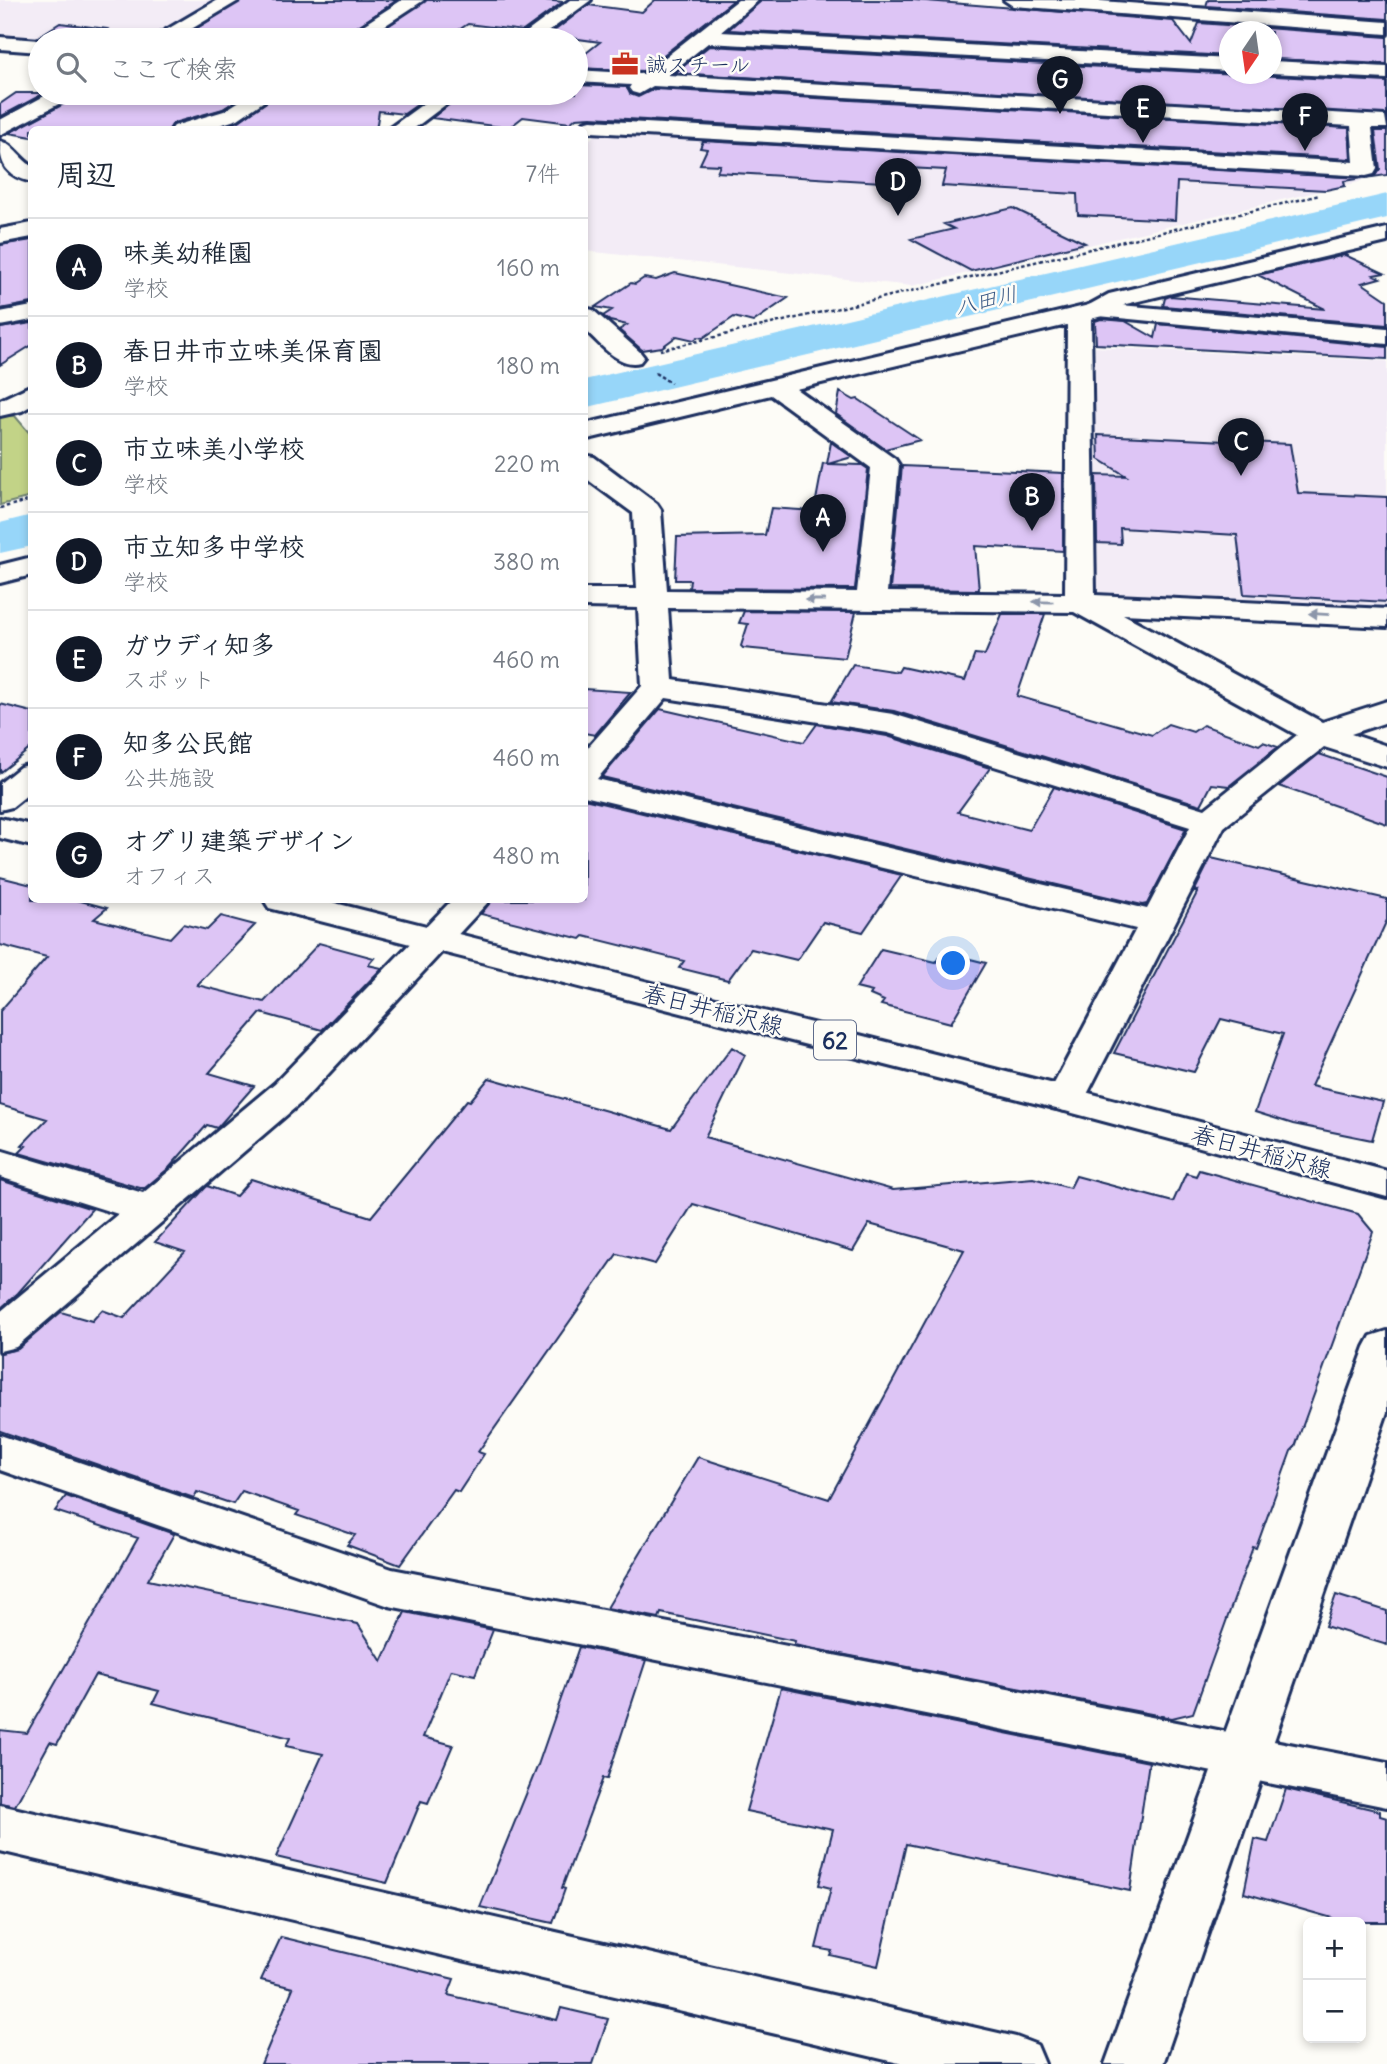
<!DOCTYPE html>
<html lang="ja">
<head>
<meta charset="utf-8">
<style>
	:root { --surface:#fff; --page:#f2f2f3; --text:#1f2937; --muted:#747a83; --line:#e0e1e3; --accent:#111827 }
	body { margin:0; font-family:Delius,"Klee One",sans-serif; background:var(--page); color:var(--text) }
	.controls { position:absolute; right:21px; bottom:21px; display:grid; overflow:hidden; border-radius:10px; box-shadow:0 4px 10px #0003 }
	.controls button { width:63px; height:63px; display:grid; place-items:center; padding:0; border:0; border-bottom:2px solid var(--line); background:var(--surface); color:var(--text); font:35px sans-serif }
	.compass { position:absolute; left:1219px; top:21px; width:63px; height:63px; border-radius:50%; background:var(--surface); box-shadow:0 4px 10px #0003; rotate:193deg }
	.you { position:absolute; left:954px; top:964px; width:24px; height:24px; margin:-18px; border:5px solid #fff; border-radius:50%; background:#1a73e8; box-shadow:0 0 0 10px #1a73e833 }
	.badge { display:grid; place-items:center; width:46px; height:46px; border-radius:50%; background:var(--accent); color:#fff; font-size:23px; font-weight:700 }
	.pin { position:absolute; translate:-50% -58px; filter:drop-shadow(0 2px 4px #0008) }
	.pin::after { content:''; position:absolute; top:37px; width:24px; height:21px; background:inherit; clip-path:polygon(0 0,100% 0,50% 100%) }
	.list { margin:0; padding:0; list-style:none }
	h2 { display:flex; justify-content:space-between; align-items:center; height:91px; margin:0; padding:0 28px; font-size:30px }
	h2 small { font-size:23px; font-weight:400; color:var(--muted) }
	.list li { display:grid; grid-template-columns:46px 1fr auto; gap:21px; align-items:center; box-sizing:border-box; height:98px; padding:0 28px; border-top:2px solid var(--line) }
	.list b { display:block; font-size:26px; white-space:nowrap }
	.list p { margin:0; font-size:23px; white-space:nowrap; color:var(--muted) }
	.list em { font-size:23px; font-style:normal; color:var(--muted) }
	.icon { flex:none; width:38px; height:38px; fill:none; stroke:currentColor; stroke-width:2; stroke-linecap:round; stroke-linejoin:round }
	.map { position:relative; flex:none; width:1387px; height:2064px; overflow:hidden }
	.search { position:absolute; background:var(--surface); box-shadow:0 4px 10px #0003; left:28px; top:28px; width:560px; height:77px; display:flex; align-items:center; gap:18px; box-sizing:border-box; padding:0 24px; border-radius:38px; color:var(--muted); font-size:26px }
	.panel { position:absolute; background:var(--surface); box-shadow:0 4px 10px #0003; left:28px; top:126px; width:560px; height:777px; border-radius:10px }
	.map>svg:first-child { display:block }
</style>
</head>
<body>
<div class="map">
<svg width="1387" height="2064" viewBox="0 0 1387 2064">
	<rect width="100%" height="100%" fill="#fdfcf7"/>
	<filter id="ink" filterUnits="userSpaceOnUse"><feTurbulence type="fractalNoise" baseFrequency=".0143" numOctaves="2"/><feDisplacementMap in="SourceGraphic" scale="14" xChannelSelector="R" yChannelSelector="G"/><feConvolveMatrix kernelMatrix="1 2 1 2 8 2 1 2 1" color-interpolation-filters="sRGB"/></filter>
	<g filter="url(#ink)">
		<path fill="#f3ecf6" d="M 0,0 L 222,0 L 150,40 L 40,42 L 0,39 Z
			M 599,132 L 1374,173 L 1359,182 L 912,286 L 585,251 L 585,143 Z
			M 1095,347 L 1387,361 L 1387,611 L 1104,597 L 1094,591 Z"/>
		<path fill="#c2d387" stroke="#6e8172" stroke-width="2" d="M 0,415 L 15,416 L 32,436 L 31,497 L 0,505 Z"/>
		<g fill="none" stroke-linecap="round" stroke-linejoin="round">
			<path fill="#97d6f9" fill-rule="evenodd" d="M 1387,194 L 1387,218 L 584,408 L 584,380 Z
				M 32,515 L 32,546 L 0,553 L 0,523 Z"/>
		</g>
		<path fill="#ddc5f5" stroke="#1b2f5e" stroke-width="2" d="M 242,0 L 397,0 L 338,40 L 178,40 Z
			M 426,0 L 544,0 L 563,2 L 523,31 L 468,24 L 443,40 L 367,40 Z
			M 655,0 L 734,0 L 643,71 L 576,68 L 576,61 L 600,42 L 549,35 L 588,5 L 642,12 Z
			M 762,0 L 914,0 L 1173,21 L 1191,44 L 1199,23 L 1387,37 L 1387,64 L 1271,59 L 1271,32 L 1229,32 L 1229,56 L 728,30 Z
			M 1208,0 L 1387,0 L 1387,19 L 1206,6 Z
			M 60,23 L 107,29 L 92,40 L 43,40 L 38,37 Z
			M 709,46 L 1387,82 L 1387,115 L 675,73 Z
			M 576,85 L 627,87 L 630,94 L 638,97 L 654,89 L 1349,128 L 1351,159 L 591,117 L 576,118 L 570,123 L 523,117 L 509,128 L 432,118 L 463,93 L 576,93 Z
			M 16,93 L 45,93 L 0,117 L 0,104 Z
			M 78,93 L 248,93 L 223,109 L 173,123 L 169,130 L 32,130 L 32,137 L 9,133 L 73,99 Z
			M 278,93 L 434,93 L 404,114 L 379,111 L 376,130 L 215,130 L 239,121 Z
			M 1375,131 L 1387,131 L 1387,175 L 1373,177 L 1380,169 Z
			M 703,141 L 1362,178 L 1344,181 L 1345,186 L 1326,190 L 1177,182 L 1175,220 L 1078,215 L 1077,194 L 942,186 L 946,170 L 888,167 L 882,182 L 717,172 L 720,165 L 700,164 L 707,149 L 700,148 Z
			M 1013,208 L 1085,243 L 971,271 L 911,239 L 954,229 L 944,224 Z
			M 32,240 L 32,303 L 0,309 L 0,245 Z
			M 1345,255 L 1384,273 L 1374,275 L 1380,278 L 1362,283 L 1387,300 L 1387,325 L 1163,306 L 1165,298 L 1170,296 L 1325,309 L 1258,275 Z
			M 675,273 L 788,298 L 753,322 L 734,317 L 703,338 L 698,337 L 694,340 L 677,336 L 662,347 L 642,350 L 619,330 L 627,325 L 610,321 L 603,316 L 612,310 L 595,307 L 631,283 L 635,284 L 644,278 L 656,280 Z
			M 1101,319 L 1125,321 L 1155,338 L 1158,324 L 1387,347 L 1387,359 L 1096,344 L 1095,321 Z
			M 32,323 L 32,345 L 0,365 L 0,328 Z
			M 840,392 L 854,400 L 858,399 L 920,440 L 885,449 L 836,414 Z
			M 1098,435 L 1290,444 L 1298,493 L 1387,497 L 1387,602 L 1244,594 L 1237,535 L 1120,528 L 1121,544 L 1097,543 L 1096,475 L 1126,476 L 1099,459 Z
			M 831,442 L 852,457 L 828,464 L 862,465 L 868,469 L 855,589 L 689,588 L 690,580 L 675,580 L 677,537 L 765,535 L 771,508 L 814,511 L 823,463 L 827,464 Z
			M 902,466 L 1063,473 L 1063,551 L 975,546 L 979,590 L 890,589 Z
			M 744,611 L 856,612 L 845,658 L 743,648 L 741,646 L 748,624 L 739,623 Z
			M 1002,614 L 1045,614 L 1017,696 L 1152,735 L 1168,724 L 1193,732 L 1203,725 L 1259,745 L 1263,742 L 1278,747 L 1229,786 L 1212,784 L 1201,805 L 894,711 L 831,702 L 853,665 L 898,672 L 901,667 L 965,681 L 975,654 L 985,655 Z
			M 584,689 L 631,692 L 595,735 L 584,733 Z
			M 0,704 L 32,712 L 32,747 L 0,773 Z
			M 660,709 L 804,742 L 817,724 L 887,736 L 990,768 L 958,812 L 1029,830 L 1054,787 L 1186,829 L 1147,904 L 1142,905 L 602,777 Z
			M 1319,754 L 1387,777 L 1387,824 L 1279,786 Z
			M 584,799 L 902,875 L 863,932 L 823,922 L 797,960 L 751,949 L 728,980 L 679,968 L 684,961 L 584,936 L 581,939 L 481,914 L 492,900 L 584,900 Z
			M 1211,858 L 1387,899 L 1387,920 L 1311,1086 L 1383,1102 L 1372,1140 L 1293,1124 L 1255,1112 L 1283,1034 L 1221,1019 L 1194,1072 L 1114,1053 L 1198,891 L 1194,892 Z
			M 0,877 L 32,885 L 32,900 L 77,900 L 107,908 L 94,919 L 170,938 L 183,924 L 207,930 L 221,916 L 255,925 L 197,985 L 264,1002 L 319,943 L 374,958 L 368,965 L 382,968 L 322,1030 L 261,1013 L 209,1073 L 254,1086 L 217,1128 L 207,1125 L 169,1168 L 145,1188 L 140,1188 L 19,1153 L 26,1146 L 22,1145 L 47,1119 L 0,1105 L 0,1011 L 47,957 L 0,945 Z
			M 881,949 L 936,962 L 942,952 L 986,963 L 951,1023 L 881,1005 L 884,1001 L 870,995 L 872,992 L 856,988 Z
			M 732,1047 L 745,1055 L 705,1137 L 893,1190 L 1033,1178 L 1070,1188 L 1076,1176 L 1173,1202 L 1186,1173 L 1196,1176 L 1199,1170 L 1358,1214 L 1373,1232 L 1295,1447 L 1291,1451 L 1256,1548 L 1253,1547 L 1193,1713 L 1172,1718 L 794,1645 L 795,1641 L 661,1613 L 659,1618 L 607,1608 L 698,1457 L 829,1499 L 964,1250 L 869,1224 L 853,1251 L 693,1204 L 655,1264 L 617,1254 L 478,1452 L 484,1454 L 459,1492 L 454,1490 L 400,1565 L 347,1545 L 355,1535 L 296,1515 L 299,1511 L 242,1491 L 233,1504 L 197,1492 L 194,1498 L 0,1431 L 0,1353 L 18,1349 L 61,1312 L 92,1321 L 102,1310 L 124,1318 L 185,1252 L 155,1242 L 207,1186 L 236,1196 L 251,1179 L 371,1217 L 467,1100 L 470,1101 L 489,1078 L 671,1129 Z
			M 0,1180 L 92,1209 L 18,1293 L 0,1309 Z
			M 66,1496 L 174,1534 L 148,1580 L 358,1624 L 382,1662 L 405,1612 L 493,1630 L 475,1675 L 451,1670 L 423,1737 L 453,1745 L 428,1803 L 421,1801 L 387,1883 L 276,1857 L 323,1754 L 286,1746 L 290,1738 L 153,1703 L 159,1691 L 95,1675 L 57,1744 L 50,1742 L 15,1806 L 0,1803 L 0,1730 L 27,1733 L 138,1538 L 55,1511 Z
			M 1336,1595 L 1387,1611 L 1387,1645 L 1325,1626 Z
			M 579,1647 L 646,1660 L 607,1779 L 603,1778 L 562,1888 L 565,1889 L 553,1923 L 480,1907 L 538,1765 Z
			M 781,1688 L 1149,1762 L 1130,1891 L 906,1844 L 878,1966 L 830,1955 L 832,1951 L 816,1948 L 831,1888 L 819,1885 L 833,1829 L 746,1811 Z
			M 1286,1789 L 1380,1811 L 1380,1816 L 1387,1818 L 1387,1922 L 1331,1922 L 1332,1918 L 1244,1893 L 1255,1839 L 1268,1842 Z
			M 281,1937 L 454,1979 L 448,1995 L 557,2020 L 561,2008 L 608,2019 L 593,2064 L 261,2064 L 293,1988 L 261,1980 Z"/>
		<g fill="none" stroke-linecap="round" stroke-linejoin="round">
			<defs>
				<path id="street" d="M 217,0 L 240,0 L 173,40 L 149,40 Z
					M 402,0 L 424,0 L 363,40 L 340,40 Z
					M 738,0 L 759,0 L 721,32 L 1230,59 L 1230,71 L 708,43 L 668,75 L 1385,116 L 1387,128 L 1372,128 L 1377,169 L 1374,174 L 1366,176 L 591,132 L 580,126 L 584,122 L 591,120 L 1354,162 L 1351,126 L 653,86 L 639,94 L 632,92 L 629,88 L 631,85 L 576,82 L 576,70 L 644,74 Z
					M 1004,0 L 1088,0 L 1387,22 L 1387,34 L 1013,6 Z
					M 0,37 L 40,40 L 40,52 L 0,49 Z
					M 1272,61 L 1387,67 L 1387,79 L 1272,73 Z
					M 50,93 L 75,93 L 72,97 L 0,135 L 0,120 Z
					M 252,93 L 276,93 L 238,119 L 205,130 L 171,130 L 174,126 L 224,111 Z
					M 0,141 C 13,144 20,159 32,166 L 32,182 C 6,176 0,165 0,141 Z
					M 1387,228 L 1387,242 L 1126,304 L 1106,315 L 1091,319 L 1095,595 L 1387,609 L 1387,627 L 1123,614 L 1322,722 L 1387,701 L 1387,722 L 1351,734 L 1387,746 L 1387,767 L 1324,747 L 1224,827 L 1080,1108 L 1066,1111 L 1052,1108 L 1046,1099 L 1136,929 L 584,796 L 584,752 L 642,686 L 638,608 L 584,607 L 584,589 L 637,589 L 633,513 L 584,477 L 584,455 L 594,457 L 657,504 L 661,510 L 667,590 L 857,592 L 871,468 L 771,395 L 584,440 L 584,424 L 1089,305 L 1109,294 ZM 1067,325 L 1065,594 L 887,592 L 899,465 L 895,459 L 796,389 ZM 668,608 L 1074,612 L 1297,735 L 1205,809 L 893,714 L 673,680 ZM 666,698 L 888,733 L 1190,827 L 1147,909 L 597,779 Z
					M 32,306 L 32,320 L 0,326 L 0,312 Z
					M 584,308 L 593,310 L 640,352 L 644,357 L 640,362 C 618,368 600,343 584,329 Z
					M 32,385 L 32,405 L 22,411 L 0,416 L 0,400 Z
					M 32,557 L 32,575 L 0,583 L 0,565 Z
					M 32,764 L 32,791 L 12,807 L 0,810 L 0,783 L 20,767 Z
					M 452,900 L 490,900 L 303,1101 L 16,1347 L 0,1351 L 0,1312 L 118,1214 L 0,1177 L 0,1150 L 143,1193 L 275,1083 Z
					M 0,1435 L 392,1569 L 1387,1763 L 1387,1807 L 389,1606 L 0,1470 Z
					M 0,1805 L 1016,2037 L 1037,2045 L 1045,2064 L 903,2064 L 0,1851 Z"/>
				<path id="secondary" d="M 570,0 L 591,0 L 537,40 L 516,40 Z
					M 438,93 L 461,93 L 412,130 L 387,130 Z
					M 32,223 L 32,237 L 0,243 L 0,229 Z
					M 1097,303 L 1387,328 L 1387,344 L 1088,315 L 1085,310 L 1088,305 Z
					M 1387,1331 L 1387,1412 L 1163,2064 L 1105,2064 L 1365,1347 L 1371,1336 Z"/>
				<path id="primary" d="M 0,818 L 32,825 L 32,846 L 0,838 Z
					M 264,900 L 323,900 L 1066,1087 L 1387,1171 L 1387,1197 L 1054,1108 L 269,908 Z"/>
			</defs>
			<use href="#street" stroke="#1b2f5e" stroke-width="6"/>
			<use href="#secondary" stroke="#1b2f5e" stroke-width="6"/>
			<use href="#primary" stroke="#1b2f5e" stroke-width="6"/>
			<path stroke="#1b2f5e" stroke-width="2.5" stroke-dasharray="3.5 2.5" stroke-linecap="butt" d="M 660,350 L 1320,195
				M 655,373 L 671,383
				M 0,508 L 32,500"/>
			<use href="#street" fill="#fdfcf7" fill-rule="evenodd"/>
			<use href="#secondary" fill="#fdfcf7" fill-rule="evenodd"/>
			<use href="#primary" fill="#fdfcf7" fill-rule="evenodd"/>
		</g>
		<defs><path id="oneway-solid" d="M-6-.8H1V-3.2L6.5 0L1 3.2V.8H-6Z" transform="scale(1.75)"/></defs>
		<g fill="#8c96aa">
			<use href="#oneway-solid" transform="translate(815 600) rotate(-180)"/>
			<use href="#oneway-solid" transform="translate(1043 602) rotate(-179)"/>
			<use href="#oneway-solid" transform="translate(1319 614) rotate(-177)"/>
		</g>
	</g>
	<defs>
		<symbol id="office-bare" viewBox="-9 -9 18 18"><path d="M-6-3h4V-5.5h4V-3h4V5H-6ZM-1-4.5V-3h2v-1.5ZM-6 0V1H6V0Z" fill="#c8321e" stroke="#fdfcf7" stroke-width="2.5" paint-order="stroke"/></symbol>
	</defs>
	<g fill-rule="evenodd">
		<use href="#office-bare" x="606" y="45" width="38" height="38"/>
	</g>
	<g text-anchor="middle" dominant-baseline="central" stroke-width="5" stroke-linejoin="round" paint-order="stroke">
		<g font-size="21" fill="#1b2f5e" stroke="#fdfcf7" text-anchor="start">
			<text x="646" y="64">誠スチール</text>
		</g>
		<g font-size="21" font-style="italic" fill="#3a5985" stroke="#fdfcf7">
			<text transform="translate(986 300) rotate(-13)">八田川</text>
		</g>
		<rect fill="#fdfcf7" stroke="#5f6c8c" stroke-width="2" x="814" y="1020.5" width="42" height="39" rx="5"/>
		<g font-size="23" font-weight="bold" fill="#1b2f5e">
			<text x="835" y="1040">62</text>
		</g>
		<g font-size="24" fill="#1b2f5e" stroke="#fdfcf7">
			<text transform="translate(713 1009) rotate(14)">春日井稲沢線</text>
			<text transform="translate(1262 1151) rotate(15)">春日井稲沢線</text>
		</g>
	</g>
</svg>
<div class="controls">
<button>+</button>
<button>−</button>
</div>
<svg class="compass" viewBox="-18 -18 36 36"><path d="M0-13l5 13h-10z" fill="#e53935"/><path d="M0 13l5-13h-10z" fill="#747a83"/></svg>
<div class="you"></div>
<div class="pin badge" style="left:823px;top:552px">A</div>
<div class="pin badge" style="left:1032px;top:531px">B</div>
<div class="pin badge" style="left:1241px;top:476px">C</div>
<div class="pin badge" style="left:898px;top:216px">D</div>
<div class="pin badge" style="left:1143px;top:143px">E</div>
<div class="pin badge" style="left:1305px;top:151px">F</div>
<div class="pin badge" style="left:1060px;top:114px">G</div>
<div class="search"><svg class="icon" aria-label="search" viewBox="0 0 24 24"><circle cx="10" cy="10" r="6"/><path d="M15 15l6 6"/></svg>ここで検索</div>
<section class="panel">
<h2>周辺<small>7件</small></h2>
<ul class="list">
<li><span class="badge">A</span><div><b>味美幼稚園</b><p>学校</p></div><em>160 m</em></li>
<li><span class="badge">B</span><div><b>春日井市立味美保育園</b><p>学校</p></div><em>180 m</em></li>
<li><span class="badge">C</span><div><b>市立味美小学校</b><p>学校</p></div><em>220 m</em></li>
<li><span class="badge">D</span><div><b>市立知多中学校</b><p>学校</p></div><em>380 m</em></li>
<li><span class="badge">E</span><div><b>ガウディ知多</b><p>スポット</p></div><em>460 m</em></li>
<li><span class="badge">F</span><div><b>知多公民館</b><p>公共施設</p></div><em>460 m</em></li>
<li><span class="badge">G</span><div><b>オグリ建築デザイン</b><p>オフィス</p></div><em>480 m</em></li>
</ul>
</section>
</div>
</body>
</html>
